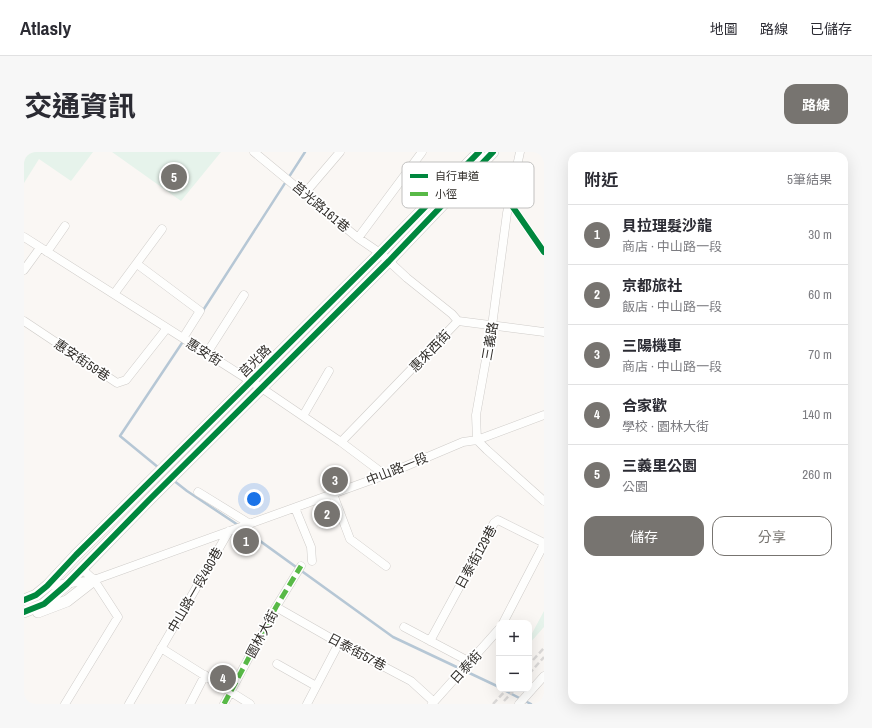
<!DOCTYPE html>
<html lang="zh-TW">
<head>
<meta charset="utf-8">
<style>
	:root { --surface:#fff; --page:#f7f7f7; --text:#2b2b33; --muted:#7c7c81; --line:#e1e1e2; --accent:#777470 }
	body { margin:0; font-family:"Archivo Narrow","Noto Sans TC",sans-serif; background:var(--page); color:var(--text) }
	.controls { position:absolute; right:12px; bottom:12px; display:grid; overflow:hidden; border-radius:8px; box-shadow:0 4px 16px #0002 }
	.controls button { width:36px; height:36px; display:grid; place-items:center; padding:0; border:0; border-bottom:1px solid var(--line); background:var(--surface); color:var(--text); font:20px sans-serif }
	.you { position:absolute; left:230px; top:347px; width:14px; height:14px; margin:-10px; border:3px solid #fff; border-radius:50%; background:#1a73e8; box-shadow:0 0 0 6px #1a73e833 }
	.badge { display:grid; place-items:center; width:26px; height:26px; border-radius:50%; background:var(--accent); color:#fff; font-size:13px; font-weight:700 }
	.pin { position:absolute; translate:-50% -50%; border:2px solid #fff; box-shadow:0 1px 4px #0006 }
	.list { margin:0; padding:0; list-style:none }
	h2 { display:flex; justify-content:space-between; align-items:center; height:52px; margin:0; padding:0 16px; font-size:17px }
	h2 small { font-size:13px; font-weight:400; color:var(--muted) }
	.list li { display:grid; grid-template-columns:26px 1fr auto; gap:12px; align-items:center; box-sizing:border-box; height:60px; padding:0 16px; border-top:1px solid var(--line) }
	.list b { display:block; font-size:15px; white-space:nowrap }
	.list p { margin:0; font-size:13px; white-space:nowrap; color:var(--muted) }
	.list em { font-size:13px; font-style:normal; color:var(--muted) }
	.actions { display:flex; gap:8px; padding:12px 16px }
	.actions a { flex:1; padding:9px 0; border:1px solid var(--accent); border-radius:12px; text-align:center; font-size:14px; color:var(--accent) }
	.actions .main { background:var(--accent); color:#fff }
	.map { position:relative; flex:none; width:520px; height:552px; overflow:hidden; border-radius:12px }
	header { display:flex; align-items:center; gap:24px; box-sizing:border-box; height:56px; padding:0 20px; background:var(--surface); border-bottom:1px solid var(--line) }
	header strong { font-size:19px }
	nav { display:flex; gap:22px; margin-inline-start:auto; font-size:14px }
	.intro { display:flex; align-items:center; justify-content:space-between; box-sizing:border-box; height:96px; padding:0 24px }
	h1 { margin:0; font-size:28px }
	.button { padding:10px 18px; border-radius:12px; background:var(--accent); color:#fff; font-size:14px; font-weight:700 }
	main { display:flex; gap:24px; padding:0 24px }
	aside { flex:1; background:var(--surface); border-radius:12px; box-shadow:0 4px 16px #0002 }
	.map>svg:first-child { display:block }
</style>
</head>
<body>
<header>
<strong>Atlasly</strong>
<nav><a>地圖</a><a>路線</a><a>已儲存</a></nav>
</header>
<div class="intro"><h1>交通資訊</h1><a class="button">路線</a></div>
<main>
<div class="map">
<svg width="520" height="552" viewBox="0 0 520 552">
	<rect width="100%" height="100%" fill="#faf7f4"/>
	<path fill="#e6f3eb" d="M 0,0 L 69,0 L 47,29 L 15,7 L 0,31 Z
		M 88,0 L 197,0 L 157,49 Z
		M 520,459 L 520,475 L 505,492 L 505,487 Z"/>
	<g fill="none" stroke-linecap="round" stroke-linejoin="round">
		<path stroke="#b6c7d5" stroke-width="2.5" d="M 178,160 L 281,0
			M 135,316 L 96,284 L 160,188
			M 149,328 L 163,339 L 214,373
			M 218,376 L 369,485 L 475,535
			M 478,537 L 507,552"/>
		<defs>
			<path id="minor" d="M 230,0 L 334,86 L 356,101 L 383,126 L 428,162 L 434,169
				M 496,0 L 483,61 L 468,174 L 452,263 L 453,288 L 463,298 L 520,349
				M 281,41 L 316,0
				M 0,85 L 239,237 L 317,290 L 361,323
				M 334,86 L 398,0
				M 23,100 L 41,74
				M 113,112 L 176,159 L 159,186
				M 0,118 L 16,96
				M 90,142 L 138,77
				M 0,169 L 93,231 L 102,228 L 143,176
				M 434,169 L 520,180
				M 183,201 L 220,143
				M 279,264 L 305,219
				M 317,290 L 434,169
				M 174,340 L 226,372
				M 309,342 L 326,387 L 362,414
				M 271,356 L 287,395 L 288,409
				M 23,434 L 70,428 L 361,323 L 439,290 L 453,288 L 520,263
				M 252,455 L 315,491 L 387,529 L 410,550
				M 479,471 L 520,392
				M 380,475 L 446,510
				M 406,489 L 470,371 L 474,368 L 520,391
				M 137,496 L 226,552
				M 253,512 L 292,534
				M 41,552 L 94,465 L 70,428 L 58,417
				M 105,552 L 205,379
				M 166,552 L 181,523
				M 200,552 L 252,455 L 277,414
				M 283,552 L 315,491
				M 408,552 L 475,477
				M 495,552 L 520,524"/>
			<path id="major" d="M 0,448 L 12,443 L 23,434 L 52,403 L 356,101 L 455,0
				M 0,460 L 20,452 L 43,432 L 126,347 L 365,109 L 469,0
				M 14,460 L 43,449 L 70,428"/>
		</defs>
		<use href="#minor" stroke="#cfccc9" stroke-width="9"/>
		<use href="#major" stroke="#cfccc9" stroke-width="12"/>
		<use href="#minor" stroke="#fefefd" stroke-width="8"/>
		<use href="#major" stroke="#fefefd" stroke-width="11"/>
		<path stroke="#dbd9d8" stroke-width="2.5" stroke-dasharray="6 3" stroke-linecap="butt" d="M 509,508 L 520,496
			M 505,522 L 520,505
			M 480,549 L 491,537
			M 469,552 L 483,537"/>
		<path stroke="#58b947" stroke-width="5" stroke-dasharray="10 5" stroke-linecap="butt" d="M 200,552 L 252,455 L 277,414"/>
		<defs>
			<path id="cycleway" d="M 464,19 L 520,100
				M 0,448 L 12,443 L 23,434 L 52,403 L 356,101 L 455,0
				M 0,460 L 20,452 L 43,432 L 126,347 L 365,109 L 469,0"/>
		</defs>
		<use href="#cycleway" stroke="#fff" stroke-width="8"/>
		<use href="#cycleway" stroke="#00873e" stroke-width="6"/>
	</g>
	<g text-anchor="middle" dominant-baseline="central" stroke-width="3.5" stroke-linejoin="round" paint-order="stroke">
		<g font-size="13" fill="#302d29" stroke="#fff">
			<text transform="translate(297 55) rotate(40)">莒光路161巷</text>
			<text transform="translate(466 189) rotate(-80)">三義路</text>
			<text transform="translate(406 199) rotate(-46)">惠來西街</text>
			<text transform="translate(180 200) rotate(32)">惠安街</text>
			<text transform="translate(58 208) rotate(34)">惠安街59巷</text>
			<text transform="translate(231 209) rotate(-45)">莒光路</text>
			<text transform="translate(373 317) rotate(-22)">中山路一段</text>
			<text transform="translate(452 405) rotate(-61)">日泰街129巷</text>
			<text transform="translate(171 438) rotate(-60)">中山路一段480巷</text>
			<text transform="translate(238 482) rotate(-62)">園林大街</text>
			<text transform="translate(333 500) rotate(28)">日泰街57巷</text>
			<text transform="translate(442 515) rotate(-48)">日泰街</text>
		</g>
	</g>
	<rect x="378" y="10" width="132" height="46" rx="6" fill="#fff" stroke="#c1c0bf" stroke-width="1"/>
	<rect x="386" y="22" width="18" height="4" fill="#00873e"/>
	<rect x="386" y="40" width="18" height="4" fill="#58b947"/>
	<g font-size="11" fill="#302d29">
		<text x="411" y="28">自行車道</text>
		<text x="411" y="46">小徑</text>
	</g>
</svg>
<div class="controls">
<button>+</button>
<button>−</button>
</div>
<div class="you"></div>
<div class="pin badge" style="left:222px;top:389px">1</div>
<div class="pin badge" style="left:303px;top:362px">2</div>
<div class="pin badge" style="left:311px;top:328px">3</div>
<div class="pin badge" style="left:199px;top:526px">4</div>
<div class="pin badge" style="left:150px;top:25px">5</div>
</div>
<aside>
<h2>附近<small>5筆結果</small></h2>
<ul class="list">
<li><span class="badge">1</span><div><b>貝拉理髮沙龍</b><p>商店 · 中山路一段</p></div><em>30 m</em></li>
<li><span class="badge">2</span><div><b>京都旅社</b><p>飯店 · 中山路一段</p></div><em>60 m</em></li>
<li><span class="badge">3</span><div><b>三陽機車</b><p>商店 · 中山路一段</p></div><em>70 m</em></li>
<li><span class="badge">4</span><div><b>合家歡</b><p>學校 · 園林大街</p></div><em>140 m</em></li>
<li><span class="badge">5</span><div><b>三義里公園</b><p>公園</p></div><em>260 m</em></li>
</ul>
<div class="actions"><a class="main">儲存</a><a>分享</a></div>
</aside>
</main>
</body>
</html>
